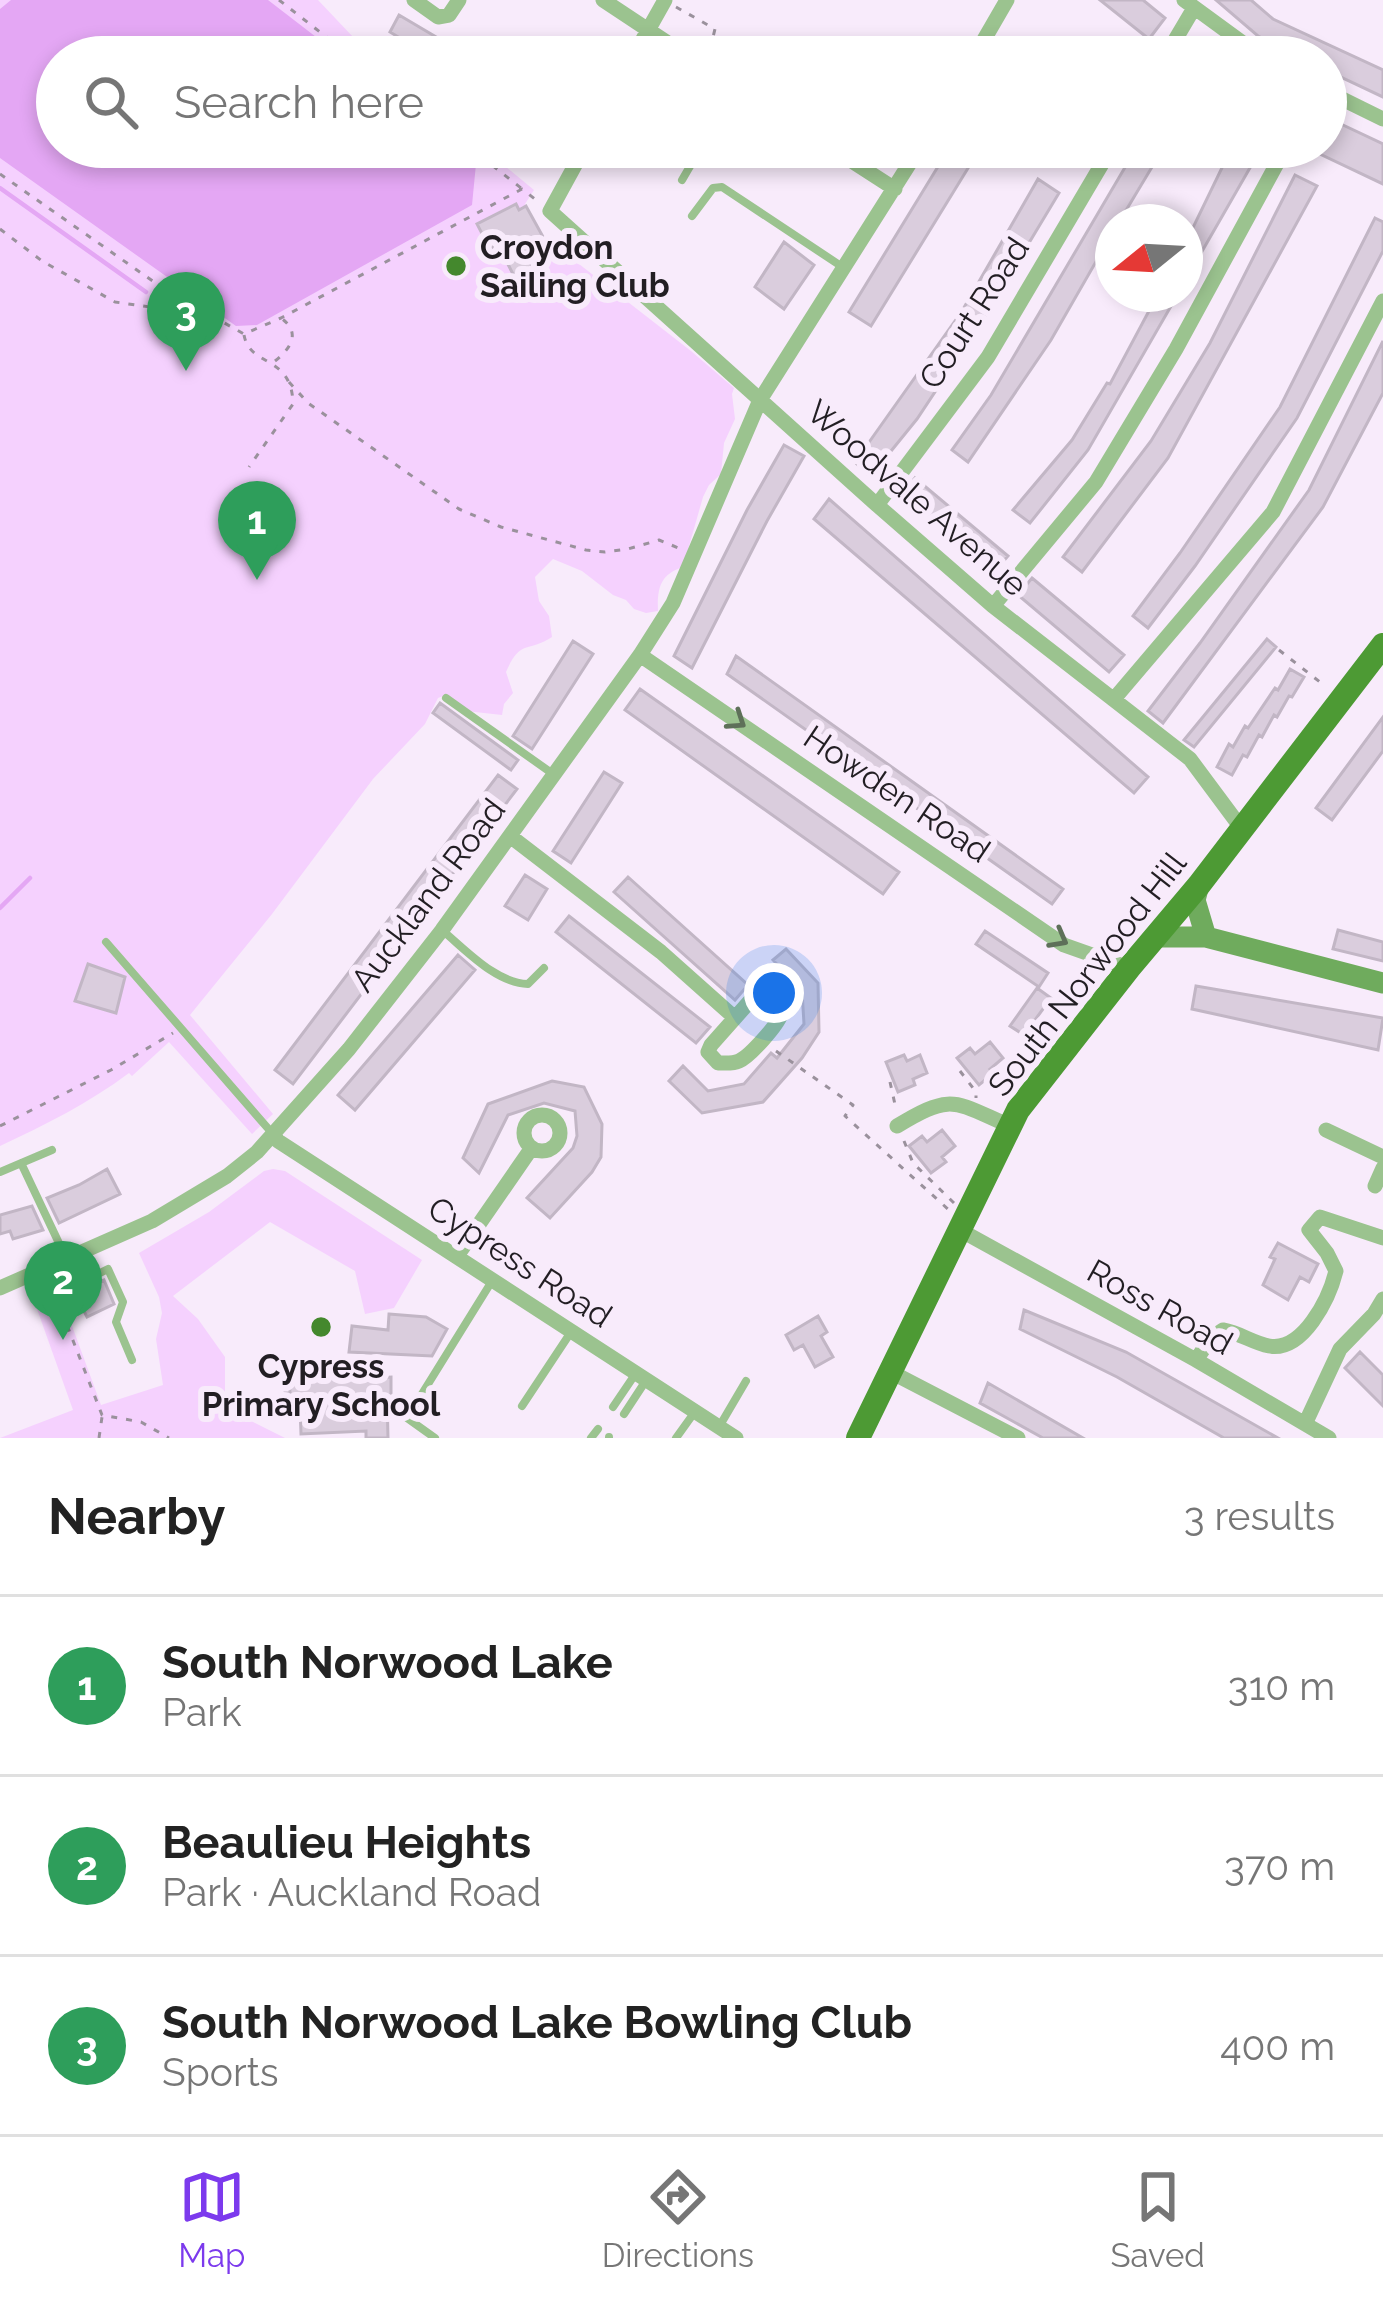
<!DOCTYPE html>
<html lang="en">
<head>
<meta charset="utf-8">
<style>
	:root { --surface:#fff; --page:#f6f6f6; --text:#222; --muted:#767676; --line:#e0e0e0; --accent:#7c3aed }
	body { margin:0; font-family:Raleway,sans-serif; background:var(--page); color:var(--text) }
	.compass { position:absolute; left:1095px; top:204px; width:108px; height:108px; border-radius:50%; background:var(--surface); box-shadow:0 6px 18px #0003; rotate:252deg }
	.you { position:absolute; left:774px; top:993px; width:42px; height:42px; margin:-30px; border:9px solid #fff; border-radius:50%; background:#1a73e8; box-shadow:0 0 0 18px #1a73e833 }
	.badge { display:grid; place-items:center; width:78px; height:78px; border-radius:50%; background:var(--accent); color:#fff; font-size:39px; font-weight:700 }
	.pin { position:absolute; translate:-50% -99px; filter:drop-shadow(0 3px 6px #0008) }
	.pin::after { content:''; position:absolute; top:63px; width:42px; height:36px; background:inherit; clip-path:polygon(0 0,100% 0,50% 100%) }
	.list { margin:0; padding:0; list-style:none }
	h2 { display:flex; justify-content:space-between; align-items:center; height:156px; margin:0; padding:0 48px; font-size:51px }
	h2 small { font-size:39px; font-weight:400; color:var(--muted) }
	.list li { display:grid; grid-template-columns:78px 1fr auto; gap:36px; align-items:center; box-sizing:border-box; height:180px; padding:0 48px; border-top:3px solid var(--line) }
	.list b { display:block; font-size:45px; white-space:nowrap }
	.list p { margin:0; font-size:39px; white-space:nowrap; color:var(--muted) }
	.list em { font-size:39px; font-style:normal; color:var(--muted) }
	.icon { flex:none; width:66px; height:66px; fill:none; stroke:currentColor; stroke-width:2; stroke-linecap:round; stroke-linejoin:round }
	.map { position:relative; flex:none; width:1383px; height:1438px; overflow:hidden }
	.search { position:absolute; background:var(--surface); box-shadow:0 6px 18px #0003; left:36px; right:36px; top:36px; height:132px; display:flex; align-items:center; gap:30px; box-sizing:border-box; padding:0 42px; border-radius:66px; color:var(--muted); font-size:45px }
	.sheet { height:696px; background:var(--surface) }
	nav { display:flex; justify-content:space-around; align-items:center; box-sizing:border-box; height:168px; border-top:3px solid var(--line); background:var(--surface); font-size:33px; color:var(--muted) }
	nav a { display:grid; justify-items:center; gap:6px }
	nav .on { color:var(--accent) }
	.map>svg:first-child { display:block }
</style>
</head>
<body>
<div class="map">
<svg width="1383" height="1438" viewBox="0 0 1383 1438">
	<rect width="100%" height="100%" fill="#f8ebfb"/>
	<path fill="#f5d1fe" d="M 0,0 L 318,0 L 372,57 L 57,57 L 57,147 L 482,147 L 534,190 L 525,204 L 543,236 L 691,351 L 734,388 L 732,394 L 735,419 L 724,443 L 721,474 L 709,485 L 703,497 L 683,567 C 660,574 657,589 658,611 L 646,613 L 634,609 L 626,600 L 613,595 L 582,571 L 553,559 L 535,577 L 539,601 L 549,616 L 552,637 C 528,653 521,638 506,672 L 513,693 L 504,704 L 502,715 L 457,710 L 446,695 L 438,698 L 425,724 L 373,779 L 272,914 L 190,1015 L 273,1114 L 252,1134 L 169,1042 L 132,1076 L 129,1073 C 89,1103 45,1125 0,1146 Z
		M 273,1169 L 285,1171 L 422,1260 L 394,1308 L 365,1314 L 355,1271 L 270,1222 L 173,1296 L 198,1319 L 225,1357 L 225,1408 L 285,1438 L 0,1438 L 73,1410 L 32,1295 L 57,1285 L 101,1405 L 163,1385 L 156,1339 L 162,1313 L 159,1297 L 139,1253 L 209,1212 L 264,1171 Z"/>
	<path fill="#e4a7f4" d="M 11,0 L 268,0 L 342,57 L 57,57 L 57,147 L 453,147 L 476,164 L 472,205 L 257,325 L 236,326 L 0,158 L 0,9 Z"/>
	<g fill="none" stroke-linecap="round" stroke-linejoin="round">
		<path stroke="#e4a7f4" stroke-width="4.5" d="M 0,188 L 146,292
			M 0,908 L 30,878"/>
	</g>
	<path fill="#dacddd" stroke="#c2b6c5" stroke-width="3" d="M 1100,0 L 1143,0 L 1165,18 L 1149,39 Z
		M 1216,0 L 1251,0 L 1273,19 L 1383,70 L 1383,97 L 1326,70 L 1326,57 L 1300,57 L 1258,36 Z
		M 399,15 L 470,57 L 431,57 L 390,32 Z
		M 1326,117 L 1383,144 L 1383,184 L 1305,147 L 1326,147 Z
		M 950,147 L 981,147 L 871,326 L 849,312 Z
		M 1137,147 L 1164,147 L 1119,222 L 1113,222 L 1113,232 L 1051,340 L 968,462 L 952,450 L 991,395 Z
		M 1232,147 L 1255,159 L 1185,281 L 1185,244 Z
		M 1295,175 L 1317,186 L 1168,458 L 1082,572 L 1063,557 L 1151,441 L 1210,343 Z
		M 1038,179 L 1059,193 L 982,321 L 917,419 L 870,477 L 855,462 L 962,311 Z
		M 516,204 L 519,210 L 526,206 L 553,255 L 514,276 L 498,245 L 490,249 L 477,224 Z
		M 1375,218 L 1383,222 L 1383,251 L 1297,418 L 1195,566 L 1148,628 L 1133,616 L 1180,553 L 1280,407 Z
		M 784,242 L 814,265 L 784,309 L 755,287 Z
		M 1158,294 L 1178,294 L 1088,450 L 1030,523 L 1013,510 L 1072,440 L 1107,383 L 1110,384 Z
		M 1383,341 L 1383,393 L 1323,507 L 1163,723 L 1148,711 L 1200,643 L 1309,490 Z
		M 784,445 L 804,456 L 767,521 L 692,668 L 674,656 L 747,510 Z
		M 915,478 L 1008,556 L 994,572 L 902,494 Z
		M 829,499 L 1148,777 L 1134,793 L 814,519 Z
		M 1032,578 L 1124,655 L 1109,672 L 1018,595 Z
		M 1267,639 L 1276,647 L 1194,747 L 1184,740 Z
		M 573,641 L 593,654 L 532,749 L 513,736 Z
		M 736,656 L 1063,889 L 1052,904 L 727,674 Z
		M 1290,669 L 1304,677 L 1292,697 L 1289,696 L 1277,717 L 1274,715 L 1262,737 L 1259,735 L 1247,757 L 1243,755 L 1232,775 L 1217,767 L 1229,744 L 1233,747 L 1245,726 L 1248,728 L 1275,688 L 1278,690 Z
		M 640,689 L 899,872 L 883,894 L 625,710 Z
		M 440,703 L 518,760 L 511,770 L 433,713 Z
		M 1383,717 L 1383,751 L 1332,820 L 1316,808 Z
		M 604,772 L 622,783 L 571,863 L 553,851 Z
		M 498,775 L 517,789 L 293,1084 L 275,1070 Z
		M 525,875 L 547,889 L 528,920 L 505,906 Z
		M 628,877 L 748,985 L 735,1000 L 614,892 Z
		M 569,916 L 710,1027 L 696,1043 L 556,932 Z
		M 1338,930 L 1383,942 L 1383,961 L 1333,949 Z
		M 985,931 L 1048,973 L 1039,987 L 976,944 Z
		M 786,949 L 818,983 L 819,1032 L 802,1058 L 763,1102 L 702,1113 L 669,1081 L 683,1066 L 708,1091 L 744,1084 L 771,1053 L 777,1058 L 804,1024 L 802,991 L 773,960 Z
		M 458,955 L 475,970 L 355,1110 L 338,1095 Z
		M 88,964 L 125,977 L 116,1013 L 75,1001 Z
		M 1196,986 L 1383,1018 L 1378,1050 L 1192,1009 Z
		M 1037,988 L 1051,998 L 1024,1035 L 1010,1026 Z
		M 990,1042 L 1003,1058 L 990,1069 L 994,1073 L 979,1085 L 957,1058 L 970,1048 L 975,1054 Z
		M 904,1055 L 907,1061 L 920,1055 L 927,1073 L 913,1079 L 915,1085 L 898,1092 L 886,1062 Z
		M 552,1081 L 584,1087 L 602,1124 L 601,1157 L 592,1172 L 550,1218 L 527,1198 L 573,1148 L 577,1136 L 575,1111 L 544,1103 L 508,1115 L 479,1173 L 463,1158 L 488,1104 Z
		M 942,1130 L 955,1146 L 942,1157 L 946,1162 L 931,1173 L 909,1146 L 922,1136 L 927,1142 Z
		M 107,1169 L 120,1194 L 59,1223 L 47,1198 L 79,1185 Z
		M 32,1206 L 43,1230 L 13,1239 L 10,1231 L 0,1234 L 0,1215 Z
		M 1278,1243 L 1318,1264 L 1309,1282 L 1300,1277 L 1288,1300 L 1263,1285 L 1275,1259 L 1270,1257 Z
		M 104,1280 L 114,1304 L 87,1317 L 74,1292 Z
		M 1024,1310 L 1126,1352 L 1278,1438 L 1224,1438 L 1117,1377 L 1020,1329 Z
		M 389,1314 L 426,1317 L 447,1329 L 432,1356 L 349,1352 L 352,1326 L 388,1330 Z
		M 818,1316 L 827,1332 L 821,1336 L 833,1357 L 815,1367 L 803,1345 L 794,1350 L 786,1335 Z
		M 1360,1352 L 1383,1375 L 1383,1406 L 1345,1368 Z
		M 340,1370 L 340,1375 L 373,1374 L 373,1378 L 391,1377 L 391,1395 L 387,1395 L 388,1438 L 366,1438 L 366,1431 L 301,1434 L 300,1407 L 285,1407 L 285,1393 L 290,1393 L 289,1372 Z
		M 988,1383 L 1083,1438 L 1043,1438 L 980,1403 Z"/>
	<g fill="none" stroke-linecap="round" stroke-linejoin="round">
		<path stroke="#9a919c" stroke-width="3" stroke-dasharray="6 9" stroke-linecap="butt" d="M 279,0 L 352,57
			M 676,7 L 715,29 L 708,57
			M 907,56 L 908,57
			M 469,147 L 521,188
			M 0,174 L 164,289 L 244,334 L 281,318 L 522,189 L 540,203
			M 0,229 L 42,261 L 115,302 L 150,307 L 162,290
			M 244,335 C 250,368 292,354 293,404 L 249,467
			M 275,361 C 290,349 302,333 281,318
			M 289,382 L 308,403 L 459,509 L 501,527 L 586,550 L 605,552 L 628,549 L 659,540 L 681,549
			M 1279,650 L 1325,686
			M 776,1051 L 853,1105 L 845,1116 L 949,1210
			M 960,1071 L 976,1092 L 976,1098
			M 890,1082 L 896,1109
			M 0,1126 L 111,1070 L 173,1033
			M 904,1141 L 913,1163 L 954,1203
			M 51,1284 L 102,1415 L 141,1422 L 169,1438
			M 99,1438 L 102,1417"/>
		<path stroke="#9bc38f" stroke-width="8" d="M 682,147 L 696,156 L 682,180
			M 692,216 L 713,188 L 722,187 L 844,268
			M 446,698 L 553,774
			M 443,931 C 467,951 496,983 528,984 L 544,968
			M 106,942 L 272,1133
			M 21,1163 L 66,1258
			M 0,1172 L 52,1150
			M 70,1260 L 80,1283 L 108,1269 L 123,1302 L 116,1322 L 132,1360
			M 522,1406 L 571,1332
			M 613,1407 L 634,1376
			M 624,1414 L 645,1382
			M 719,1427 L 746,1381
			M 435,1438 L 407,1418 L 492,1281
			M 591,1438 L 598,1429
			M 609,1438 L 609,1437
			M 676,1438 L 694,1413"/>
		<path stroke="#9bc38f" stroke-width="15" d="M 414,0 L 438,17 L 449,15 L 459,0
			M 603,0 L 689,57
			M 1184,0 L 1262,57
			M 633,57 L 665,0
			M 974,57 L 1007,0
			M 1165,57 L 1194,8
			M 1326,91 L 1383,119
			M 585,147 L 550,211 L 877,505 L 993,606 L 1190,759 L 1242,829
			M 830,147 L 895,189
			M 877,505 L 988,357 L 1112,147
			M 993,606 L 1096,482 L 1176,349 L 1286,147
			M 640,655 L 1064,945 L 1129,968
			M 1114,699 L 1273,512 L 1383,301
			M 510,836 L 661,952 L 734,1017
			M 772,986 C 779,994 785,1003 781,1014 C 778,1025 749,1057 739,1061 C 733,1064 725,1063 718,1063 L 708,1052 L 711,1045 L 758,992 Z
			M524 1133a18 18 0 1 1 36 0a18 18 0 1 1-36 0Z
			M 897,1126 C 953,1092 954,1102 1010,1126
			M 1326,1130 L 1383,1157
			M 273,1134 L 278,1141 L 736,1438
			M 1375,1186 L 1383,1168
			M 960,1230 L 1196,1360 L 1329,1438
			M 457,1256 L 531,1149
			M 0,1288 L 152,1221 L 227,1176 L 257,1152 L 349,1049 L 442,930 L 640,655 L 673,603 L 760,400 L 920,147
			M 1196,1360 L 1211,1338 L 1223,1330 C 1240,1333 1253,1343 1269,1346 C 1303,1352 1329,1299 1336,1271 L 1327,1253 L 1309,1230 L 1320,1217 L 1383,1238
			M 889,1371 L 1018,1438
			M 1305,1424 L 1340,1349 L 1374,1314 L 1383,1299"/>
		<path stroke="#6fab5d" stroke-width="21" d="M 1199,885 L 1195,900 L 1206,937
			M 1158,937 L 1206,937 L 1383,983"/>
		<path stroke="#4d9a34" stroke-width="24" d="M 858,1438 L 1018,1110 L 1129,968 L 1199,885 L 1383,645"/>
	</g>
	<defs><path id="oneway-chevron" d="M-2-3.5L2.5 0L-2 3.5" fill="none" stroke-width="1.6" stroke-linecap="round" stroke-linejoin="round" transform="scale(3)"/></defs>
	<g stroke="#5e7059">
		<use href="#oneway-chevron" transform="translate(737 721) rotate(34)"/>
		<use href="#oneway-chevron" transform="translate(1059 939) rotate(29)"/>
	</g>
	<g fill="#44882d" stroke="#f8ebfb" stroke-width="4.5">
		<circle cx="456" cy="266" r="12"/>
		<circle cx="321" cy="1327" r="12"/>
	</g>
	<g text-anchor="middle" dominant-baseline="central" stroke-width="12" stroke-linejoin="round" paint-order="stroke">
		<g font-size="33" font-weight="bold" fill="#221e23" stroke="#f8ebfb" text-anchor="start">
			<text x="480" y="247">Croydon<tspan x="480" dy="38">Sailing Club</tspan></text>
			<text x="321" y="1366" text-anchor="middle">Cypress<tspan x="321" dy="38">Primary School</tspan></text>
		</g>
		<g font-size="33" fill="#221e23" stroke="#f8ebfb">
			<text transform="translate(974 313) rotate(-57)">Court Road</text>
			<text transform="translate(917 498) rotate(41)">Woodvale Avenue</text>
			<text transform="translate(897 794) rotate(34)">Howden Road</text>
			<text transform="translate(428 895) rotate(-53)">Auckland Road</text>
			<text transform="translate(1087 974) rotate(-52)">South Norwood Hill</text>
			<text transform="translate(520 1262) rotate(33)">Cypress Road</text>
			<text transform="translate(1160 1307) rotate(29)">Ross Road</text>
		</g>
	</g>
</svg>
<svg class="compass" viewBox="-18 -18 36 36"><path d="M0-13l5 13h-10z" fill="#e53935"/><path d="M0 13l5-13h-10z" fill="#767676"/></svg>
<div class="you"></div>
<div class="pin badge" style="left:257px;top:580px;background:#2e9e5b">1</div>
<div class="pin badge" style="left:63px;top:1340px;background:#2e9e5b">2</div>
<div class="pin badge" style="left:186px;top:371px;background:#2e9e5b">3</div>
<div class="search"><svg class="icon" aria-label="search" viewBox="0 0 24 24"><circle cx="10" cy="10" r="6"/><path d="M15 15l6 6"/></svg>Search here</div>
</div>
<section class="sheet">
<h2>Nearby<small>3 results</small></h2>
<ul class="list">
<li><span class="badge" style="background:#2e9e5b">1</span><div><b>South Norwood Lake</b><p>Park</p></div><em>310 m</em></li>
<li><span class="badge" style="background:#2e9e5b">2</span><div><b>Beaulieu Heights</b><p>Park · Auckland Road</p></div><em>370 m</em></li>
<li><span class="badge" style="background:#2e9e5b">3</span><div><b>South Norwood Lake Bowling Club</b><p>Sports</p></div><em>400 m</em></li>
</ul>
</section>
<nav>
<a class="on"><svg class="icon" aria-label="map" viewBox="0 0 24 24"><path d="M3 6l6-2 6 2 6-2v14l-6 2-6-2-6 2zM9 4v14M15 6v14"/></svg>Map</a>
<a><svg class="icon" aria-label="directions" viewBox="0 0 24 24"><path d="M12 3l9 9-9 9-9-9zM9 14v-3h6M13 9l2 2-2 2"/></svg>Directions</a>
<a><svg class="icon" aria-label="saved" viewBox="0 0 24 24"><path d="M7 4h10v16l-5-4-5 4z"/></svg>Saved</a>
</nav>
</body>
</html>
